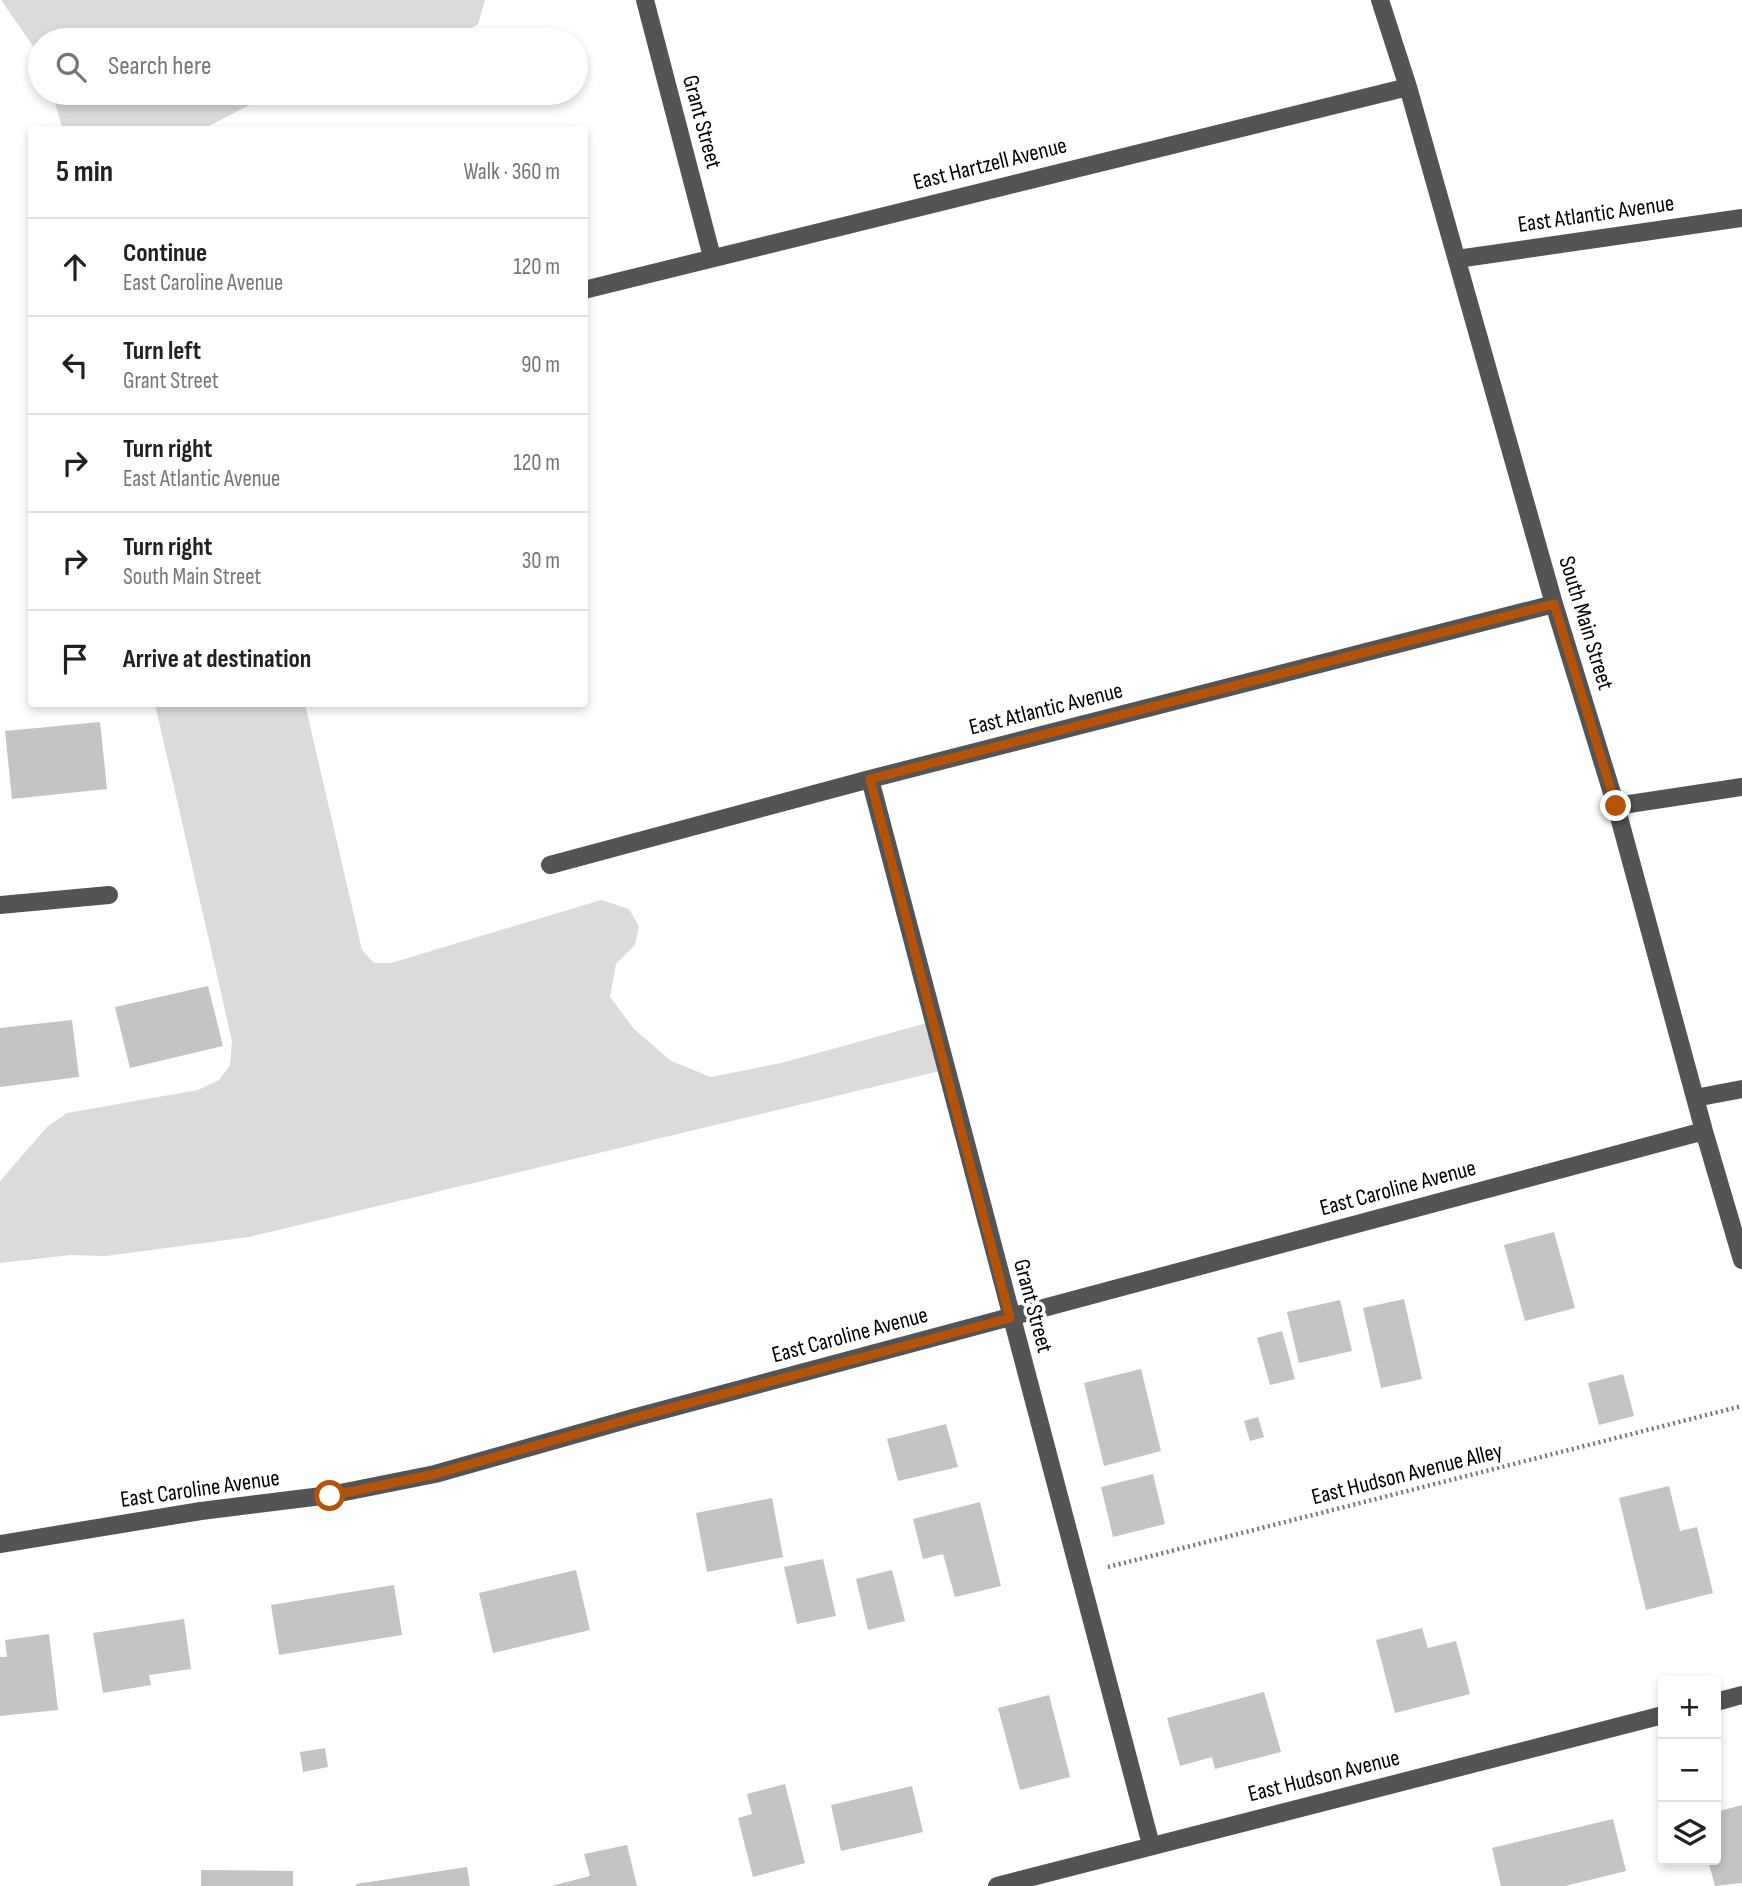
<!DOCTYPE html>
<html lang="en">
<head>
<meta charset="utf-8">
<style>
	:root { --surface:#fff; --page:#f6f6f6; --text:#202124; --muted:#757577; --line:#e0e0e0 }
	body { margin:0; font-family:"Sofia Sans Condensed",sans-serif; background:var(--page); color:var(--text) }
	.controls { position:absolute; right:21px; bottom:21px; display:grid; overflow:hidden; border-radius:7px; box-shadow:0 4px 10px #0003 }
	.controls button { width:63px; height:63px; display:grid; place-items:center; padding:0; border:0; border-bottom:2px solid var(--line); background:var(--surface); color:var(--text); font:35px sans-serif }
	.stop { position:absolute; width:21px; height:21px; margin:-16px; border:5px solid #b45309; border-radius:50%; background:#fff }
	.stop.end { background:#b45309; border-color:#fff; box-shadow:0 2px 7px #0008 }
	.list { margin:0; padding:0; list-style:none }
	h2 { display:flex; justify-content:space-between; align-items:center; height:91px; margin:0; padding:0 28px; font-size:30px }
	h2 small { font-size:23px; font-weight:400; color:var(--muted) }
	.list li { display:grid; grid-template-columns:46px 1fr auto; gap:21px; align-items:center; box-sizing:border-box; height:98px; padding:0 28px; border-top:2px solid var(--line) }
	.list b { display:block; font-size:26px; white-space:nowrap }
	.list p { margin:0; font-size:23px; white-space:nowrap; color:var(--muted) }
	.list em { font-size:23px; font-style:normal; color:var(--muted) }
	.icon { flex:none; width:38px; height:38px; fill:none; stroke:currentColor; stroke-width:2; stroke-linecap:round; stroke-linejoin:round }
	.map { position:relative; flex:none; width:1742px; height:1886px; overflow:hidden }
	.search { position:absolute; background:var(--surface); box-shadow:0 4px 10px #0003; left:28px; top:28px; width:560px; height:77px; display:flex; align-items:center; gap:18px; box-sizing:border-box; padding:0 24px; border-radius:38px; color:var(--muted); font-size:26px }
	.panel { position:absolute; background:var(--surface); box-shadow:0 4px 10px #0003; left:28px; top:126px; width:560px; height:581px; border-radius:7px }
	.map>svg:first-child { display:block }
</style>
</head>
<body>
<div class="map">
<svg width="1742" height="1886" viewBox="0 0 1742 1886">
	<rect width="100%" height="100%" fill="#fff"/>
	<path fill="#dbdbdb" d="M 1,0 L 485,0 L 478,24 L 452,40 L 40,40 L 40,56 Z
		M 52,93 L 273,93 L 203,129 L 63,130 Z
		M 155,704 L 305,704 L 362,950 L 374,963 L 391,963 L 601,900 L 629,909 L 639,926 L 635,945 L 616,964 L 610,997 L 634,1029 L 671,1061 L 711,1077 L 781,1063 L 927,1023 L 940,1071 L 249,1237 L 106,1256 L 71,1255 L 0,1263 L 0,1181 L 47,1127 L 67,1113 L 198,1090 L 219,1080 L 230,1065 L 232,1041 Z"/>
	<path fill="#c4c4c4" d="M 100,722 L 107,789 L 12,799 L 5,731 Z
		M 208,986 L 223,1046 L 130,1068 L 115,1007 Z
		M 72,1020 L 79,1077 L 0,1087 L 0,1028 Z
		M 1554,1232 L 1575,1308 L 1525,1321 L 1504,1245 Z
		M 1404,1299 L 1422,1379 L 1381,1388 L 1363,1308 Z
		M 1340,1300 L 1352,1351 L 1299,1363 L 1287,1312 Z
		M 1282,1331 L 1295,1379 L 1270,1385 L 1257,1338 Z
		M 1141,1369 L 1161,1451 L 1104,1466 L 1084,1383 Z
		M 1623,1374 L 1634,1416 L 1599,1425 L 1588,1383 Z
		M 1258,1417 L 1264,1437 L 1250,1441 L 1244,1421 Z
		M 946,1424 L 958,1467 L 898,1481 L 887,1439 Z
		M 1153,1474 L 1165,1524 L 1113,1537 L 1101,1487 Z
		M 1669,1486 L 1680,1531 L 1697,1527 L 1713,1593 L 1646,1610 L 1619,1498 Z
		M 772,1498 L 783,1557 L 707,1572 L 696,1513 Z
		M 980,1502 L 1001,1586 L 955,1597 L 943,1554 L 923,1559 L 913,1519 Z
		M 823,1559 L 836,1616 L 797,1624 L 784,1567 Z
		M 576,1570 L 590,1630 L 493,1653 L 479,1593 Z
		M 892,1570 L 905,1621 L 868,1630 L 856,1579 Z
		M 394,1585 L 402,1635 L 279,1655 L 271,1605 Z
		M 184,1619 L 191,1669 L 149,1675 L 151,1685 L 103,1693 L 93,1633 Z
		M 1422,1628 L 1428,1648 L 1456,1641 L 1470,1694 L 1395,1713 L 1376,1640 Z
		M 49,1634 L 58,1710 L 0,1716 L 0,1657 L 7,1657 L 5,1640 Z
		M 1264,1692 L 1281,1752 L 1215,1769 L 1212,1757 L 1180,1766 L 1167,1718 Z
		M 1049,1695 L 1070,1777 L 1020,1790 L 998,1708 Z
		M 325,1748 L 328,1767 L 303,1772 L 300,1752 Z
		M 785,1784 L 805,1863 L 753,1877 L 738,1818 L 752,1814 L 747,1794 Z
		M 912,1786 L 923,1832 L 841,1851 L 831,1805 Z
		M 1742,1805 L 1742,1883 L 1715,1886 L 1708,1860 L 1716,1860 L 1716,1812 Z
		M 1613,1819 L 1626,1871 L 1565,1886 L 1501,1886 L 1492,1848 Z
		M 627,1845 L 637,1886 L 551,1886 L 590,1876 L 584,1854 Z
		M 467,1867 L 470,1886 L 356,1886 L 356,1884 Z
		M 201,1870 L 293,1871 L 293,1886 L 201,1886 Z"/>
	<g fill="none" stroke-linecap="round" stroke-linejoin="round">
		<path stroke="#767676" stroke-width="4.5" stroke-dasharray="2 3.5" stroke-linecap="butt" d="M 1108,1567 L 1742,1406"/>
		<path stroke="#545454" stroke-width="18" d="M 645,0 L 712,257
			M 1380,0 L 1408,87 L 1554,604 L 1616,806 L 1704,1131 L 1742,1260
			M 1457,259 L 1742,218
			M 584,290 L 1408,87
			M 870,779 L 1151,1845
			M 1616,806 L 1742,787
			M 550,865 L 870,779 L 1554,604
			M 0,905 L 109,895
			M 1695,1098 L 1742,1089
			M 0,1544 L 201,1511 L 330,1495 L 435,1474 L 633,1418 L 1704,1131
			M 1716,1702 L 1742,1695
			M 997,1886 L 1663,1715"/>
	</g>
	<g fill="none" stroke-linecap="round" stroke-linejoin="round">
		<path stroke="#b45309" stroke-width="9" d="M 330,1496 L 435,1474 L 633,1418 L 1010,1318 L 870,779 L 1554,604 L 1616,806"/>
	</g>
	<g text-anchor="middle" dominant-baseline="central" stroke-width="7" stroke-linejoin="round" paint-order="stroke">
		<g font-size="23" fill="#000" stroke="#fff">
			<text transform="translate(702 122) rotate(75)">Grant Street</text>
			<text transform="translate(990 164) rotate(-14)">East Hartzell Avenue</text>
			<text transform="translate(1596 214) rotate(-8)">East Atlantic Avenue</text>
			<text transform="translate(1586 623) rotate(73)">South Main Street</text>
			<text transform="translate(1046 709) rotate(-14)">East Atlantic Avenue</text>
			<text transform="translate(1398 1188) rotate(-15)">East Caroline Avenue</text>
			<text transform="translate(1033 1306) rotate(75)">Grant Street</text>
			<text transform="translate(850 1335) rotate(-15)">East Caroline Avenue</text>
			<text transform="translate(1407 1474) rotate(-14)">East Hudson Avenue Alley</text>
			<text transform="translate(200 1489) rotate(-8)">East Caroline Avenue</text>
			<text transform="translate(1324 1776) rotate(-14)">East Hudson Avenue</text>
		</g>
	</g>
</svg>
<div class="controls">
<button>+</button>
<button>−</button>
<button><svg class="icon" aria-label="layers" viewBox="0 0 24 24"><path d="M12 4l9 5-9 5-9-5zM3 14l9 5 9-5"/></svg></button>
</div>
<div class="stop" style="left:330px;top:1496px"></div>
<div class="stop end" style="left:1616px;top:806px"></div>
<div class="search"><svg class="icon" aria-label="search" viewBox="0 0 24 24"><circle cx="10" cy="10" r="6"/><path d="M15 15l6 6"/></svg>Search here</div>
<section class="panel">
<h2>5 min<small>Walk · 360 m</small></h2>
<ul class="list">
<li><svg class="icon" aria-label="ahead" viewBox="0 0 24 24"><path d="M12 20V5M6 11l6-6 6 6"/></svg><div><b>Continue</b><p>East Caroline Avenue</p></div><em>120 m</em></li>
<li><svg class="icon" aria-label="left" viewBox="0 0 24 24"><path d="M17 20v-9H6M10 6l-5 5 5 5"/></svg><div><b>Turn left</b><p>Grant Street</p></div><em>90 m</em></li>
<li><svg class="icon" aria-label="right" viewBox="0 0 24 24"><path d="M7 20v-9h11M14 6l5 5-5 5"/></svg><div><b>Turn right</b><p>East Atlantic Avenue</p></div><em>120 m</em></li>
<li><svg class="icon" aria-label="right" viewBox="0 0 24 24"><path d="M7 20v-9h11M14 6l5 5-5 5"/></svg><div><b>Turn right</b><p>South Main Street</p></div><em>30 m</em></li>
<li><svg class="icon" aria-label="arrive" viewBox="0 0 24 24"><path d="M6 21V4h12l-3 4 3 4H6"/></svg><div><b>Arrive at destination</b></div></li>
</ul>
</section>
</div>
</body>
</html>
